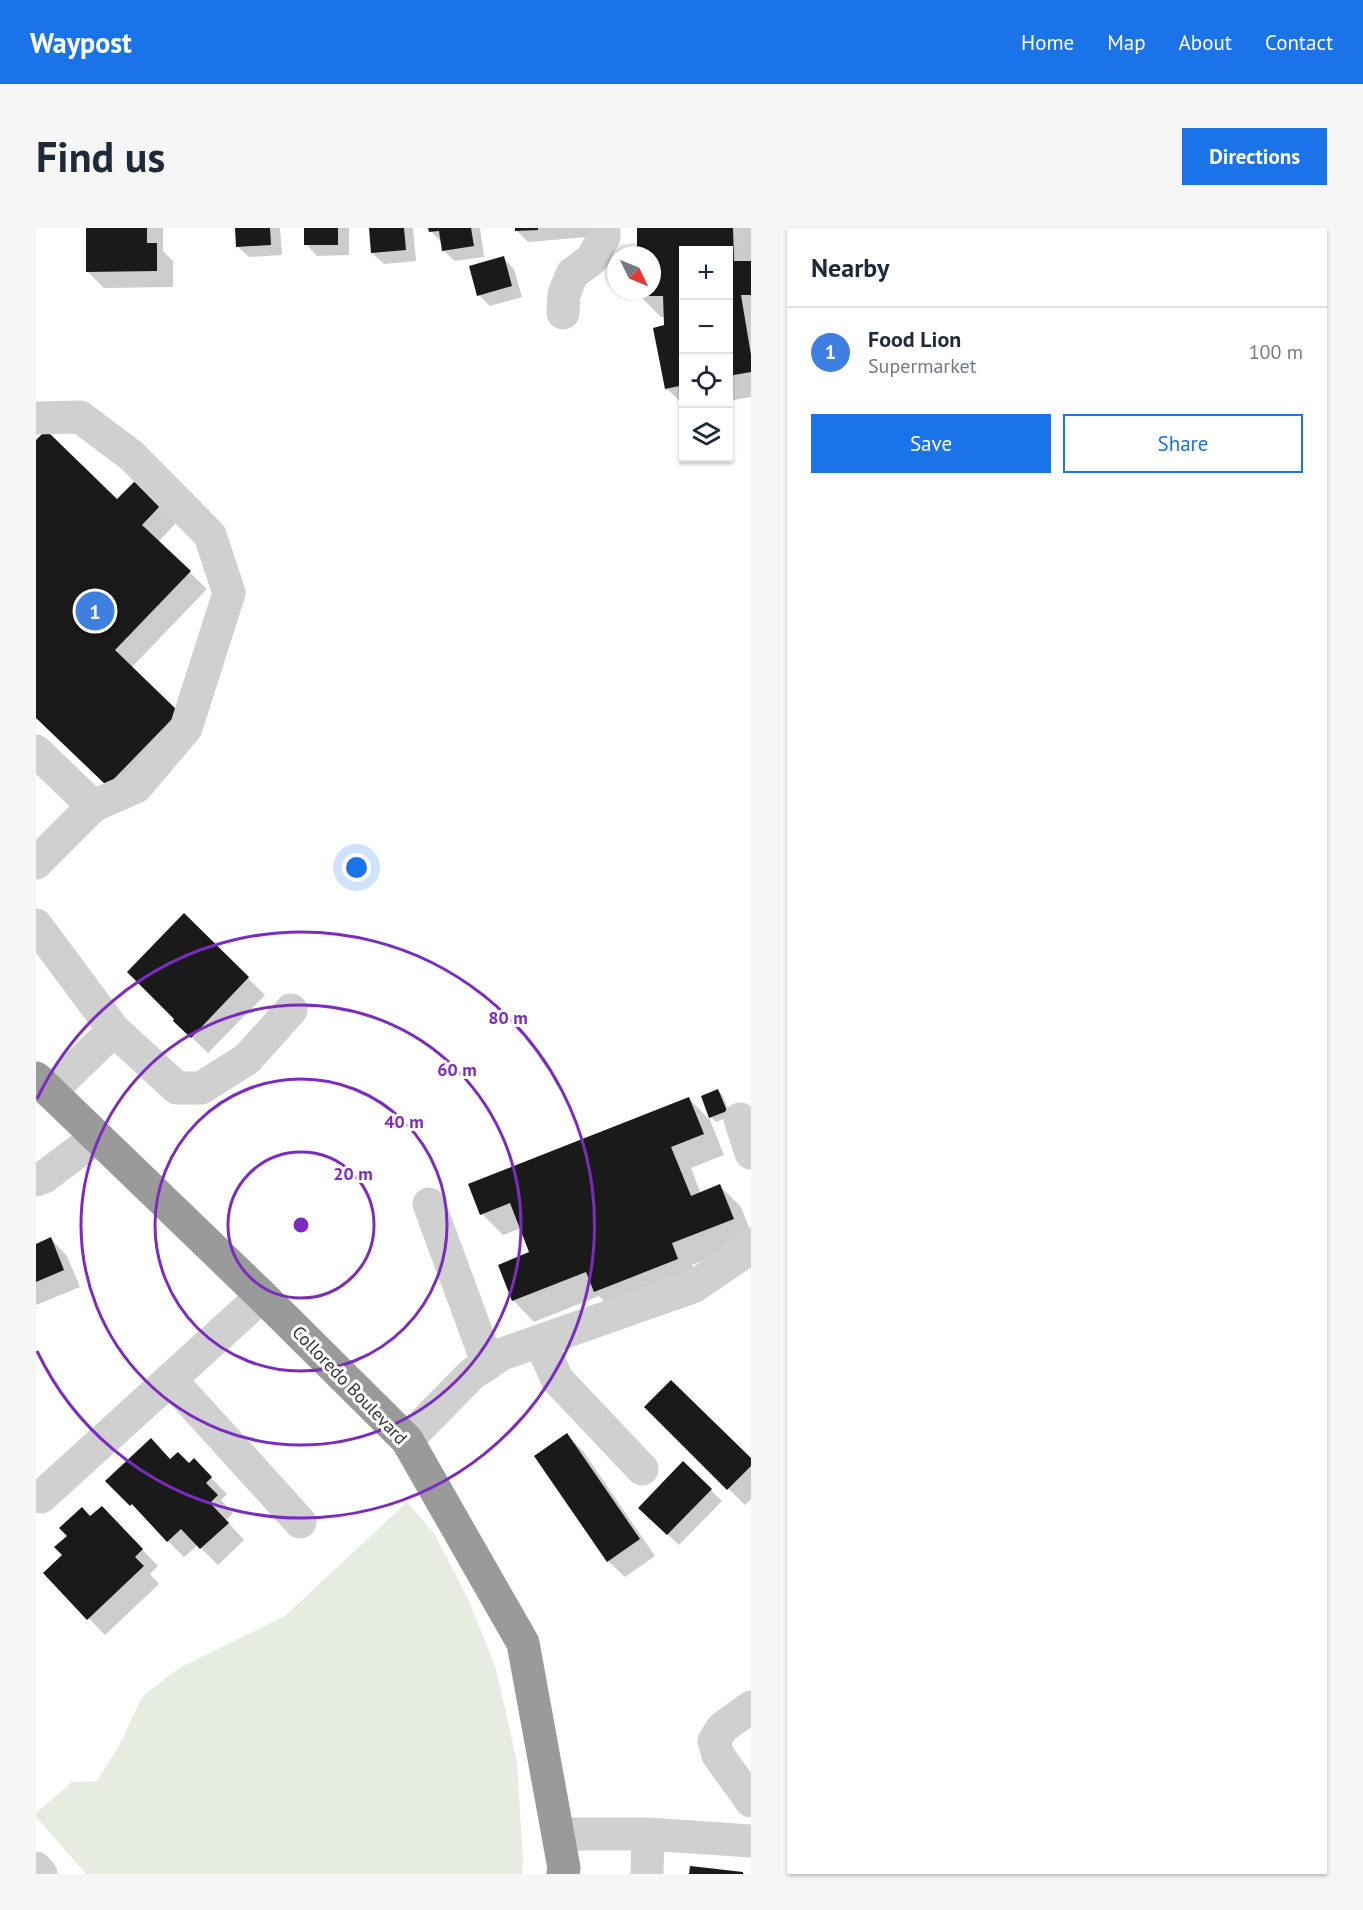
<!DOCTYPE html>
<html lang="en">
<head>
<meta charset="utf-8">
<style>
	:root { --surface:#fff; --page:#f6f6f7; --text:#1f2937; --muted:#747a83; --line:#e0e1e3; --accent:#1a73e8 }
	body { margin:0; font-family:"PT Sans",sans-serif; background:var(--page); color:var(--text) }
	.controls { position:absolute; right:18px; top:18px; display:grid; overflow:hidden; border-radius:0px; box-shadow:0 2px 4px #0004 }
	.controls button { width:54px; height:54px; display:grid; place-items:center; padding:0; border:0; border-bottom:2px solid var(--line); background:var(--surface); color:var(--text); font:30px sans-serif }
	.compass { position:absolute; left:571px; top:18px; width:54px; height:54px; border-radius:50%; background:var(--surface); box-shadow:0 2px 4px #0004; rotate:133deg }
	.you { position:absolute; left:321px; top:640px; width:21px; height:21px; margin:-15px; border:4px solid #fff; border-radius:50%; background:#1a73e8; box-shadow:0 0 0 9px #1a73e833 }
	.badge { display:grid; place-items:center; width:39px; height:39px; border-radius:50%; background:var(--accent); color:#fff; font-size:20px; font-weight:700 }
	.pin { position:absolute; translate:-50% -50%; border:3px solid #fff; box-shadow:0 2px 6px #0006 }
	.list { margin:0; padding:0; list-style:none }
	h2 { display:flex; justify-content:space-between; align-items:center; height:78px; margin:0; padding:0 24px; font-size:26px }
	h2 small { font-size:20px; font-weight:400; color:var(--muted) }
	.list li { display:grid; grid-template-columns:39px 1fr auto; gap:18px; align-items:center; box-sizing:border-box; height:90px; padding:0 24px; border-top:2px solid var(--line) }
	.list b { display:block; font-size:22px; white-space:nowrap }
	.list p { margin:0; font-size:20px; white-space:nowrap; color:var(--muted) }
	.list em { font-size:20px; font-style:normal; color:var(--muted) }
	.actions { display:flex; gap:12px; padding:18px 24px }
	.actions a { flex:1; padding:14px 0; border:2px solid var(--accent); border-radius:0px; text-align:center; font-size:21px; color:var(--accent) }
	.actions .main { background:var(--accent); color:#fff }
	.icon { flex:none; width:33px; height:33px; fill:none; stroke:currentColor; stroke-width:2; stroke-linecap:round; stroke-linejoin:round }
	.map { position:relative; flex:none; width:715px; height:1646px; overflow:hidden; border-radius:0px }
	header { display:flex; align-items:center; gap:36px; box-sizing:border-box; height:84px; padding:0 30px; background:var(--accent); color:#fff }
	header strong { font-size:28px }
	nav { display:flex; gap:33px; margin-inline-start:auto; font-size:21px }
	.intro { display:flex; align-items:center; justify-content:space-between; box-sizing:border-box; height:144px; padding:0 36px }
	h1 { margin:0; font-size:42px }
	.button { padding:15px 27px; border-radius:0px; background:var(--accent); color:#fff; font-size:21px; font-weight:700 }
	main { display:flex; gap:36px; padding:0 36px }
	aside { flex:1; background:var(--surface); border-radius:0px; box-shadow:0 2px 4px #0004 }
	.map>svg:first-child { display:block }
</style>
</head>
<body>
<header>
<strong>Waypost</strong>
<nav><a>Home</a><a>Map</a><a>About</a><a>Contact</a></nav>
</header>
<div class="intro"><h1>Find us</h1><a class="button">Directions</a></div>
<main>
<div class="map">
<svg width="715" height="1646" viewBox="0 0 715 1646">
	<rect width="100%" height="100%" fill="#fff"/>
	<path fill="#e6ecdf" d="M 371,1274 L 398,1305 L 433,1373 L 460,1441 L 481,1534 L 487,1631 L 486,1646 L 50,1646 L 0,1589 L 0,1585 L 36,1554 L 61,1553 L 84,1516 L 106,1469 L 143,1440 L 249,1388 Z"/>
	<path fill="#0003" d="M 51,0 L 127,0 L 127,23 L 137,33 L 137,59 L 68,60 L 51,43 Z
		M 200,0 L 244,0 L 246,27 L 213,29 L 201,18 Z
		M 270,0 L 313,0 L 313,27 L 281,28 L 270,16 Z
		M 334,0 L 377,0 L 380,33 L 348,36 L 336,25 Z
		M 394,0 L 444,0 L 448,29 L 419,33 L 407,22 L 406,15 L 395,3 Z
		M 480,0 L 564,0 L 564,8 L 492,14 L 481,3 Z
		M 602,0 L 715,0 L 715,169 L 692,173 L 692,22 L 648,22 L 648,177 L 630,160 L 630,89 L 625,89 L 604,68 L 604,63 L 616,63 L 616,27 L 603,27 Z
		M 467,30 L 478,41 L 486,69 L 454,78 L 443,67 Z
		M 0,214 L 82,273 L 123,279 L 140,295 L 122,314 L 171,361 L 95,440 L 142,485 L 89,574 L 0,488 Z
		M 148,687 L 229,767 L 172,825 L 139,793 Z
		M 682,862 L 687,868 L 695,888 L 680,894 L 675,889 Z
		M 653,871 L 674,892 L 688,927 L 655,940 L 665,966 L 684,958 L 705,979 L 715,1005 L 715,1013 L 656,1037 L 662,1052 L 580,1085 L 563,1068 L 498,1094 L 477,1072 L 495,1025 L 485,1000 L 467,1007 L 446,986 Z
		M 15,1011 L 31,1028 L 44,1059 L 0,1077 L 0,1017 Z
		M 610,1179 L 715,1232 L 715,1271 L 709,1277 Z
		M 531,1207 L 547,1223 L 619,1328 L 589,1349 L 572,1333 Z
		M 135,1232 L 153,1237 L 174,1249 L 191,1266 L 185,1272 L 197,1285 L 190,1292 L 208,1312 L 182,1337 L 162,1317 L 148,1329 L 72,1253 Z
		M 647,1235 L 686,1273 L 643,1317 L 604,1280 Z
		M 82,1296 L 122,1338 L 114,1346 L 123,1356 L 69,1407 L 9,1346 L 28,1327 Z"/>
	<path fill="#1a1a1a" d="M 50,0 L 111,0 L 111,15 L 121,15 L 121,43 L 50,44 Z
		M 199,0 L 234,0 L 235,17 L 200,19 Z
		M 268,0 L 302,0 L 302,17 L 268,17 Z
		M 333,0 L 368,0 L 370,22 L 335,25 Z
		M 392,0 L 435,0 L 438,18 L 406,23 L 403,3 L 393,4 Z
		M 479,0 L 502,0 L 502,2 L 479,3 Z
		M 601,0 L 697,0 L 698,33 L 715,33 L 715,67 L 705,67 L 715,127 L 715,144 L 692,148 L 692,22 L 648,22 L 648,157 L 629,161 L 617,100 L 628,97 L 627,68 L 602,68 L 602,63 L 616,63 L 616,27 L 601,27 Z
		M 468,28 L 476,58 L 441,68 L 433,38 Z
		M 10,202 L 81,271 L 99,253 L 124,278 L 106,297 L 155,343 L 79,422 L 143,484 L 71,558 L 0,490 L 0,212 Z
		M 148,685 L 213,749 L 155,810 L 137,793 L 138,791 L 91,744 Z
		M 682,861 L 691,883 L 673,890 L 665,868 Z
		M 653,869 L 668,906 L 635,919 L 655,968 L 684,956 L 698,991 L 636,1015 L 642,1031 L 558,1064 L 550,1044 L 476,1073 L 462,1037 L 493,1024 L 474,975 L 444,987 L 432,956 Z
		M 15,1009 L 28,1042 L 0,1054 L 0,1016 Z
		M 635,1152 L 715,1230 L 715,1238 L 691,1262 L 608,1179 Z
		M 531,1205 L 604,1311 L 571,1334 L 498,1228 Z
		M 115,1210 L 134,1231 L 142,1224 L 153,1235 L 158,1230 L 176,1249 L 170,1255 L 182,1267 L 174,1275 L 193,1295 L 164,1321 L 145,1301 L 131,1314 L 96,1276 L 94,1278 L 69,1253 Z
		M 647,1233 L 676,1261 L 631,1307 L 602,1280 Z
		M 66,1278 L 107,1321 L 99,1329 L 108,1338 L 51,1392 L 7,1345 L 26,1327 L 18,1319 L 31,1308 L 23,1300 L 46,1279 L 54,1288 Z
		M 654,1638 L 707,1644 L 707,1646 L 653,1646 Z"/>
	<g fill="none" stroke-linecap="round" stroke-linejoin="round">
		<path stroke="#d0d0d0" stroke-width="33" d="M 527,85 L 528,66 L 536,46 L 556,31 L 568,9 L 568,0
			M 0,190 L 44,189 L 96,228 L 174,307 L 193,365 L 150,500 L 100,559 L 57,578
			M 0,523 L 57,578 L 0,635
			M 0,697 L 78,802 L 14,864
			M 78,802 L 141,860 L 165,860 L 211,831 L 255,782
			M 704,891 L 715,925
			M 0,952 L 8,949 L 60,910
			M 393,976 L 452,1136
			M 504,1113 L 521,1151 L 606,1241
			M 134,1151 L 264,1294
			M 371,1212 L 436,1146 L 466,1126 L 657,1059 L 704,1027 L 715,1016
			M 5,1269 L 226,1068
			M 715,1479 L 686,1500 L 678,1513 L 682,1527 L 715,1573
			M 522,1606 L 612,1606 L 715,1613
			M 0,1640 L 5,1646
			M 611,1646 L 612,1606"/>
		<path stroke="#9a9a9a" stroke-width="33" d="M 0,850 L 226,1068 L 371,1212 L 487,1415 L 528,1640 L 527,1646"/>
	</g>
	<g fill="none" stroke="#7b2cbf" stroke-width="3">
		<circle cx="265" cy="997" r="73"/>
		<circle cx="265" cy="997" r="146"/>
		<circle cx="265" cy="997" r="220"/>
		<path d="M1 871A293 293 0 1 1 1 1123"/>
	</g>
	<g text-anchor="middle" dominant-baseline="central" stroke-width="6" stroke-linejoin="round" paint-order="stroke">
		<g font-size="18" fill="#333" stroke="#fff">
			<text transform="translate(314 1157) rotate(46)">Colloredo Boulevard</text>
		</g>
	</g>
	<circle cx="265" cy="997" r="9" fill="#7b2cbf" stroke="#fff" stroke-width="3"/>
	<g font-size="18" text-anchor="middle" font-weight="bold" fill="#7b2cbf" stroke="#fff" stroke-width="6" stroke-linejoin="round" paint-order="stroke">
		<text x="472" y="796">80 m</text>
		<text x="421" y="848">60 m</text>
		<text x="368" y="900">40 m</text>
		<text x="317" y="952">20 m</text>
	</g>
</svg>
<div class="controls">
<button>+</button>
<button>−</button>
<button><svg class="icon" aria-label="locate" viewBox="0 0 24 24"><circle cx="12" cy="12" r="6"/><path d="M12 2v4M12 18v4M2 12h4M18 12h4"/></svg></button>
<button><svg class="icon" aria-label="layers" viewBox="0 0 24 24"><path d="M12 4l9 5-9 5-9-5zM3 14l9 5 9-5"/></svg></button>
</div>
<svg class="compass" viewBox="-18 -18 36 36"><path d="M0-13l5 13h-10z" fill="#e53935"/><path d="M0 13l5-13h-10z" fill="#747a83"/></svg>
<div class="you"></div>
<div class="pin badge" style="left:59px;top:383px;background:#3f7fe0">1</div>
</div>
<aside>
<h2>Nearby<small></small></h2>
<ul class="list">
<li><span class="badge" style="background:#3f7fe0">1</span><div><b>Food Lion</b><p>Supermarket</p></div><em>100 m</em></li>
</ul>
<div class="actions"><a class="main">Save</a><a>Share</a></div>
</aside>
</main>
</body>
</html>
